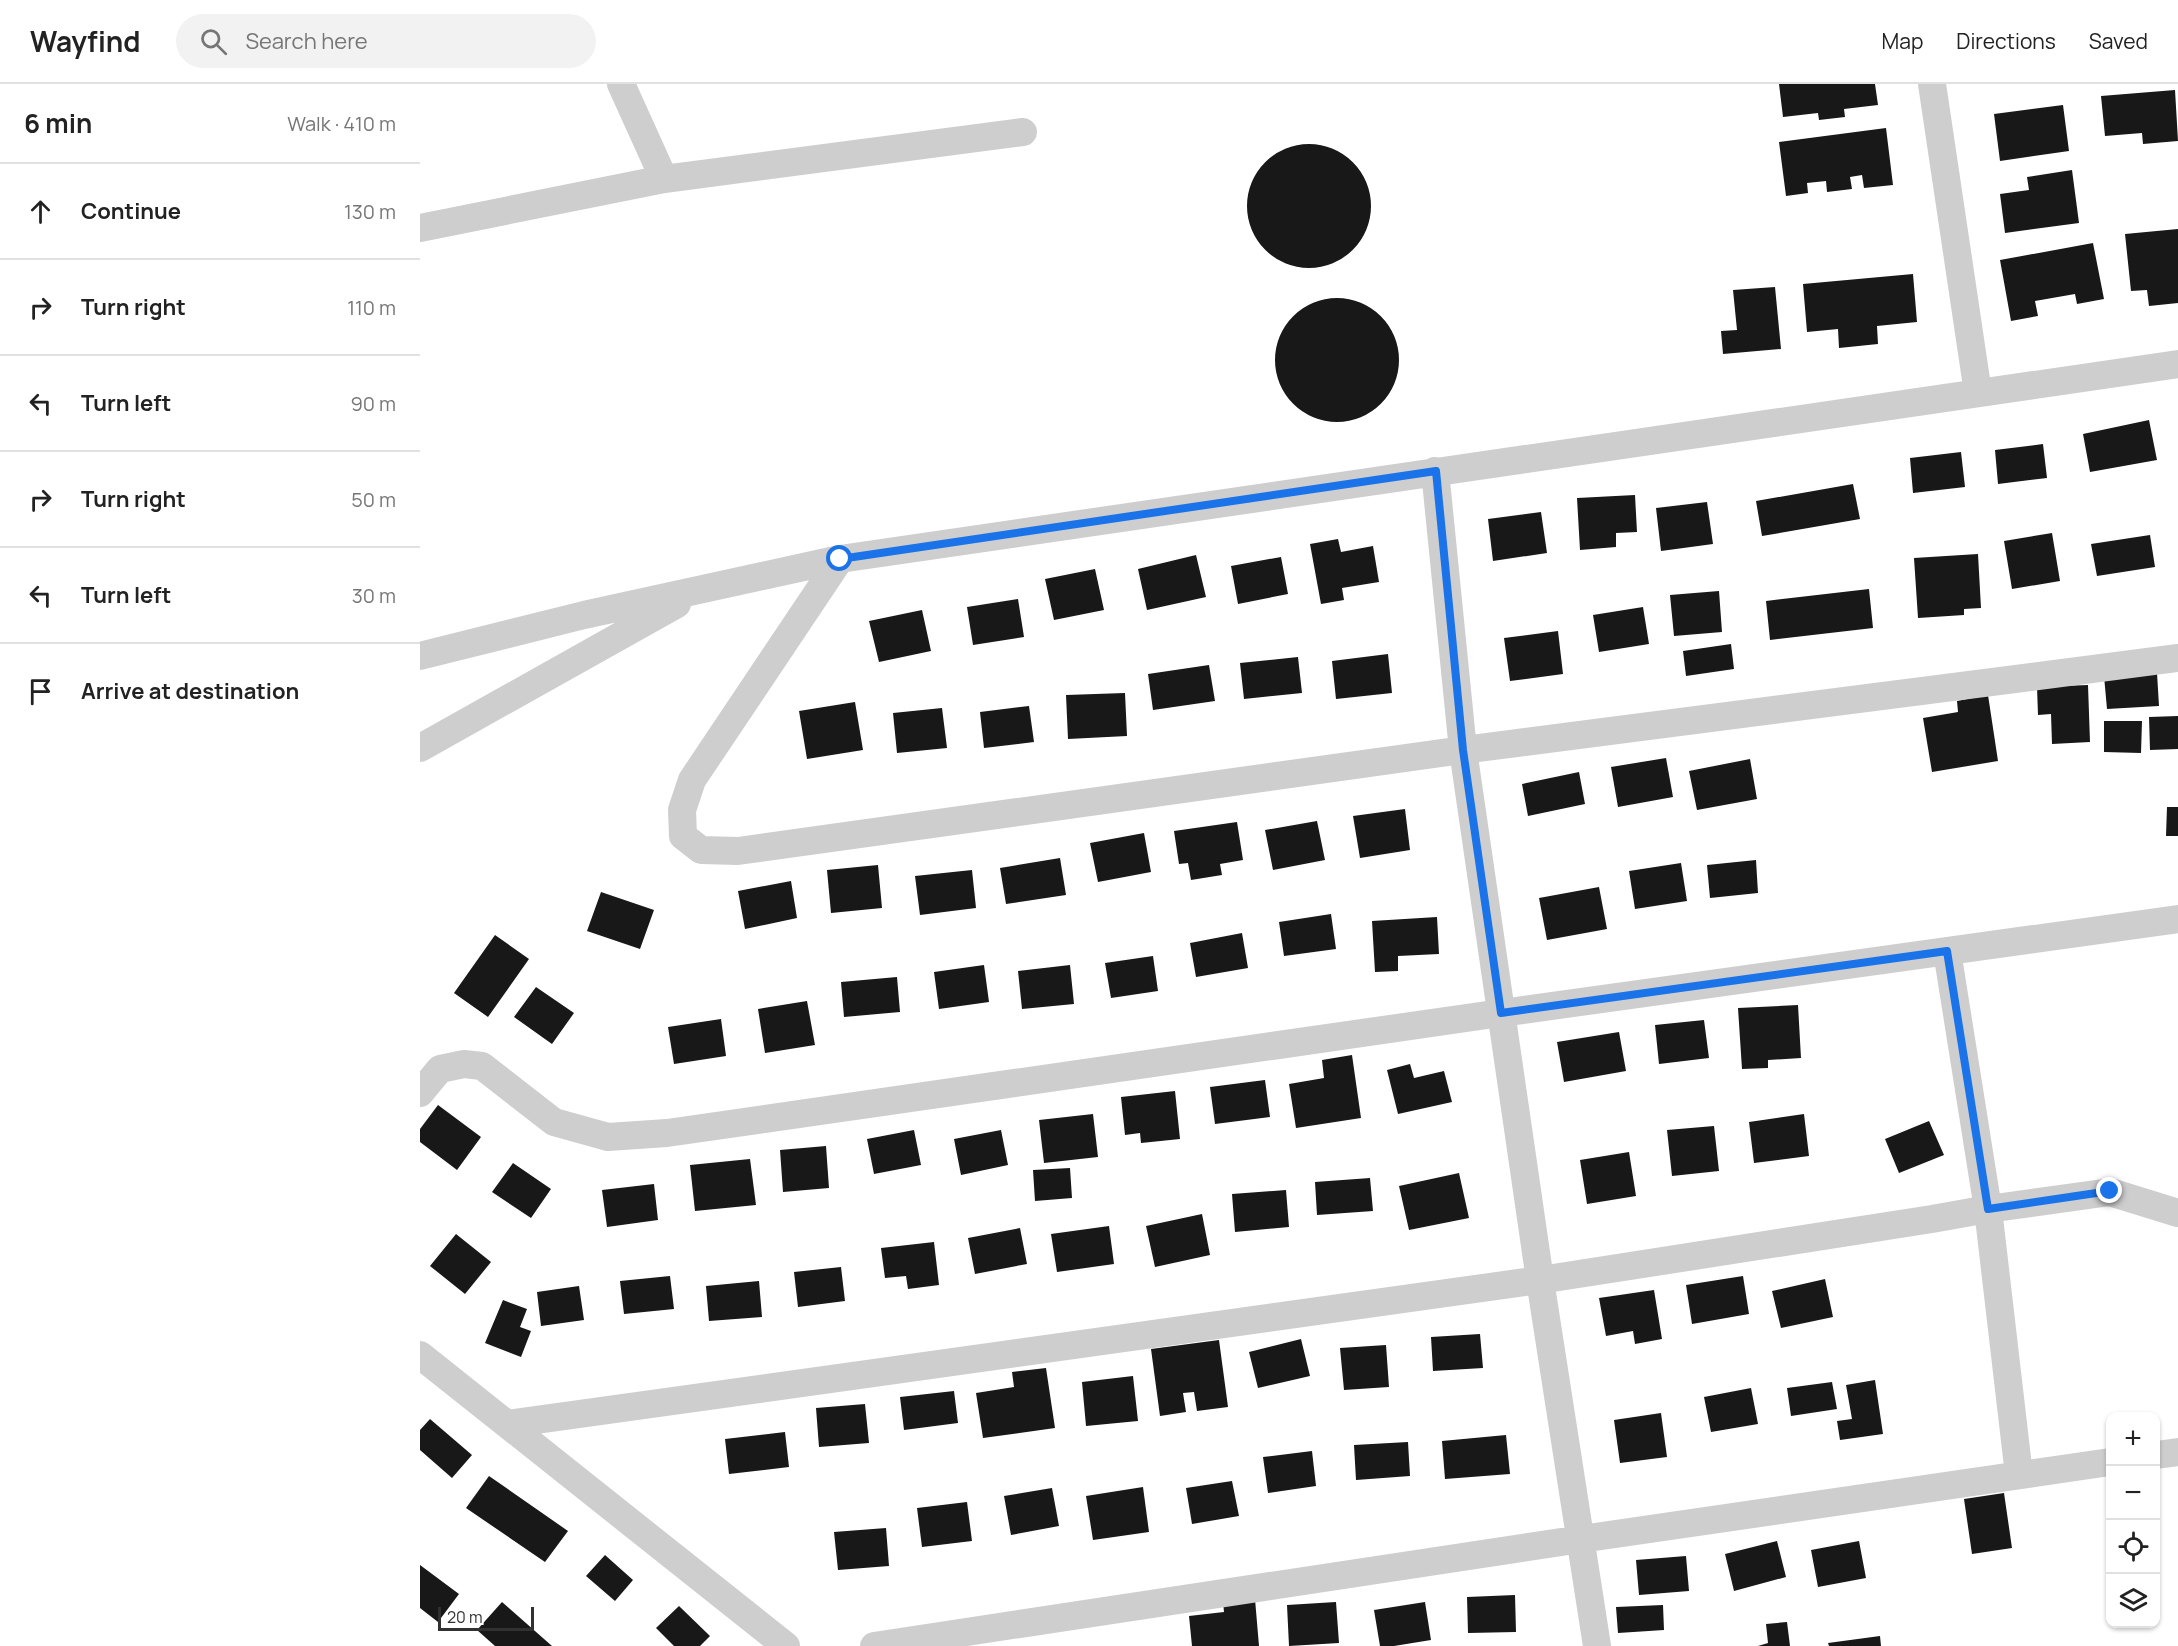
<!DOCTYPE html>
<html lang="en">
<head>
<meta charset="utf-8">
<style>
	:root { --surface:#fff; --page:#f2f2f2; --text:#222; --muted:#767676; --line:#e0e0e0 }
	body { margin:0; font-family:Manrope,sans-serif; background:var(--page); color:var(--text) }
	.controls { position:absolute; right:18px; bottom:18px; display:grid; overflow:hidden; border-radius:12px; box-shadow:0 2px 4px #0004 }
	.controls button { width:54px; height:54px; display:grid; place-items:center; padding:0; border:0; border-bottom:2px solid var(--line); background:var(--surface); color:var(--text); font:30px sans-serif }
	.scale { position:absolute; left:18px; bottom:15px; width:96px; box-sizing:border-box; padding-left:6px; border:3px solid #313131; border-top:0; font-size:16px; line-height:21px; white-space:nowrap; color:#313131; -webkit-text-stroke:4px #fff; paint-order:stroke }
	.stop { position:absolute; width:18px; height:18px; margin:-14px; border:4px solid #1a73e8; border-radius:50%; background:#fff }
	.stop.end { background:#1a73e8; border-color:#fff; box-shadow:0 2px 6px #0008 }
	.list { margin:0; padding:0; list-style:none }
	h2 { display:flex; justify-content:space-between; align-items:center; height:78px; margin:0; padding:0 24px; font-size:26px }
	h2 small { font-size:20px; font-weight:400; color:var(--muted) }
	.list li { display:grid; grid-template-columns:39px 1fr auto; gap:18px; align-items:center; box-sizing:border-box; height:96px; padding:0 24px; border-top:2px solid var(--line) }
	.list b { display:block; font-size:22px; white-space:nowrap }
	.list em { font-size:20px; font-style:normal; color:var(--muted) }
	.icon { flex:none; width:33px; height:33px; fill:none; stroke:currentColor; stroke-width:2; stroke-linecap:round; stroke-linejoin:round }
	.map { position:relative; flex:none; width:1758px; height:1562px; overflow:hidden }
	header { display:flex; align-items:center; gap:36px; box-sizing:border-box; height:84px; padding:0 30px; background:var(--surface); border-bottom:2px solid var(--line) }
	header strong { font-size:28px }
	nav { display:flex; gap:33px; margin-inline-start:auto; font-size:21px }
	.search { width:420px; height:54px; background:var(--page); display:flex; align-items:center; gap:15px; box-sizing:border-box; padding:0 21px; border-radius:33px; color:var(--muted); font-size:22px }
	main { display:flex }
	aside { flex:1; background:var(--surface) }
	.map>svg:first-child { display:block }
</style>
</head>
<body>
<header>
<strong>Wayfind</strong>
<div class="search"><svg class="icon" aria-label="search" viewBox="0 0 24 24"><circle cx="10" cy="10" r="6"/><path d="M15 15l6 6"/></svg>Search here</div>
<nav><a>Map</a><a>Directions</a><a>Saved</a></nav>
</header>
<main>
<aside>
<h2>6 min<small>Walk · 410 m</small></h2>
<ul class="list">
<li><svg class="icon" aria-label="ahead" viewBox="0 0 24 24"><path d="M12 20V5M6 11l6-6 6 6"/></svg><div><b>Continue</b></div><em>130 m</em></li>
<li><svg class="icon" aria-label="right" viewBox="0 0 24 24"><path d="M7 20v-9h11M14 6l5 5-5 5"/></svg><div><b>Turn right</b></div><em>110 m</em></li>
<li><svg class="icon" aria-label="left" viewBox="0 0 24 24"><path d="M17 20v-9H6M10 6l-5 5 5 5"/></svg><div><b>Turn left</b></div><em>90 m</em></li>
<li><svg class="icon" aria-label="right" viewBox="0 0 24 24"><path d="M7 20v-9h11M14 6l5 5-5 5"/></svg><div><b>Turn right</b></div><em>50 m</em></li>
<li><svg class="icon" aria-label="left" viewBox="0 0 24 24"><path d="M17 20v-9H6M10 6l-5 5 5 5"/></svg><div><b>Turn left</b></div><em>30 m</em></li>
<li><svg class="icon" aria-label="arrive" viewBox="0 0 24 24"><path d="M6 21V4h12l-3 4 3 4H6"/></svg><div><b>Arrive at destination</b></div></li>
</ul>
</aside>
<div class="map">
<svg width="1758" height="1562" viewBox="0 0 1758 1562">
	<rect width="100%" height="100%" fill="#fff"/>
	<path fill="#181818" d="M 1359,0 L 1455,0 L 1458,21 L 1424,25 L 1425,33 L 1399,36 L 1398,29 L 1363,33 Z
		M 1755,6 L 1758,57 L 1723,60 L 1722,49 L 1685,52 L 1681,12 Z
		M 1643,21 L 1649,67 L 1580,77 L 1574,30 Z
		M 1466,44 L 1473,101 L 1444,104 L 1442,91 L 1430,93 L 1432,105 L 1407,108 L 1406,97 L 1387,99 L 1388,109 L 1366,112 L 1359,58 Z
		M827 122a62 62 0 1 1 124 0a62 62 0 1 1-124 0Z
		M 1652,86 L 1659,139 L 1585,149 L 1580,110 L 1609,106 L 1607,93 Z
		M 1758,145 L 1758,219 L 1729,222 L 1727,206 L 1711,207 L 1705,150 Z
		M 1673,159 L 1684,215 L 1657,220 L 1655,210 L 1615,217 L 1618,232 L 1591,237 L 1580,176 Z
		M 1493,190 L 1497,238 L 1457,242 L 1458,260 L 1419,264 L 1418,245 L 1387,248 L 1383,200 Z
		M 1355,203 L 1361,265 L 1303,270 L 1301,247 L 1317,246 L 1313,206 Z
		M855 276a62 62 0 1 1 124 0a62 62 0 1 1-124 0Z
		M 1729,336 L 1737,376 L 1670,388 L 1663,350 Z
		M 1623,360 L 1627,394 L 1578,400 L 1575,366 Z
		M 1541,368 L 1545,403 L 1493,409 L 1490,374 Z
		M 1433,400 L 1440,435 L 1342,452 L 1336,417 Z
		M 1215,411 L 1217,448 L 1196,449 L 1196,463 L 1160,466 L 1157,414 Z
		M 1287,418 L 1293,460 L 1241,467 L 1236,424 Z
		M 1121,428 L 1127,469 L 1073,477 L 1068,435 Z
		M 1632,449 L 1640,497 L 1592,505 L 1584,457 Z
		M 1730,451 L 1735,483 L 1677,492 L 1671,460 Z
		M 918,455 L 921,468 L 953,462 L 959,498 L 922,504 L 924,516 L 901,520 L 890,460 Z
		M 1558,470 L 1561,524 L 1544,525 L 1544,531 L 1498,534 L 1494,474 Z
		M 776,471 L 786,513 L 727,526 L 718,485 Z
		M 861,473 L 868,510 L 818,520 L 811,482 Z
		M 675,485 L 684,526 L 634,536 L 625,495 Z
		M 1449,505 L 1453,544 L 1350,556 L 1346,517 Z
		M 1299,507 L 1302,548 L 1254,552 L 1250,511 Z
		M 598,515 L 604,553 L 553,561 L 547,523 Z
		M 1223,523 L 1229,560 L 1179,568 L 1173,531 Z
		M 502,526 L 511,567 L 459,578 L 449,537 Z
		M 1138,547 L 1143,590 L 1090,597 L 1084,554 Z
		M 1311,560 L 1314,585 L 1266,592 L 1263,567 Z
		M 968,570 L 972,609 L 916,615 L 912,577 Z
		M 878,573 L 882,609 L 824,615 L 820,579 Z
		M 789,581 L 795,617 L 733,626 L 728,590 Z
		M 1737,589 L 1739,622 L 1687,625 L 1684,592 Z
		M 1668,601 L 1670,658 L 1632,660 L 1631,630 L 1618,631 L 1617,603 Z
		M 705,609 L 707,652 L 648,655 L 646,611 Z
		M 1568,611 L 1578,677 L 1512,688 L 1503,634 L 1538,628 L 1537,617 Z
		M 435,618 L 443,666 L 387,675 L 379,627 Z
		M 609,622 L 614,658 L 564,664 L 560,628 Z
		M 522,624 L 527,664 L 477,669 L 473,629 Z
		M 1758,632 L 1758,665 L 1730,666 L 1729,633 Z
		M 1684,637 L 1722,637 L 1721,669 L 1684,668 Z
		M 1246,674 L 1253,713 L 1198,723 L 1191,683 Z
		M 1330,675 L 1337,715 L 1277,726 L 1269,687 Z
		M 1159,688 L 1165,720 L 1108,732 L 1102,700 Z
		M 1747,723 L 1758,723 L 1758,752 L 1746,752 Z
		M 985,725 L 990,766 L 940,774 L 933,732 Z
		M 897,737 L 905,776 L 853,786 L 845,746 Z
		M 817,738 L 823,776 L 800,780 L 802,791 L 771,796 L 768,779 L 759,780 L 754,747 Z
		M 724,749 L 731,788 L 678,798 L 670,759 Z
		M 640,774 L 646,811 L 586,820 L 580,784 Z
		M 1336,776 L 1338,809 L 1290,814 L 1287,781 Z
		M 1261,779 L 1267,817 L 1215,825 L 1209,787 Z
		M 458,781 L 462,824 L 411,829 L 407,786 Z
		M 552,786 L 556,824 L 500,831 L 495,792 Z
		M 371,797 L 377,834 L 325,845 L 318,807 Z
		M 1179,803 L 1187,845 L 1127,856 L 1119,814 Z
		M 181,808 L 234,826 L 220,865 L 167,847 Z
		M 911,830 L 916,865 L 864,872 L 859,838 Z
		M 1017,833 L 1019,870 L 978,872 L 978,887 L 955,888 L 952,837 Z
		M 822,849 L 828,884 L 776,893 L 770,859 Z
		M 75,851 L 109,875 L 68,933 L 34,909 Z
		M 733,872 L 738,907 L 691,914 L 685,879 Z
		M 564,881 L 569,918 L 519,925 L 514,888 Z
		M 650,881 L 654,920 L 602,925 L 598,887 Z
		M 477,893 L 480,928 L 424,933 L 421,898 Z
		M 116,903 L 154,929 L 132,960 L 94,933 Z
		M 387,917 L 395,961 L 345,969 L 338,925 Z
		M 1378,921 L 1381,974 L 1348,976 L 1348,984 L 1322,985 L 1318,924 Z
		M 301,935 L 306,972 L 254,980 L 248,943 Z
		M 1284,936 L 1289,974 L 1239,980 L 1235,941 Z
		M 1199,948 L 1206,987 L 1144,998 L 1137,958 Z
		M 932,971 L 941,1034 L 876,1044 L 869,1000 L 904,994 L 902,976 Z
		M 990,980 L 994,994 L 1024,987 L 1032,1018 L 978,1030 L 967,986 Z
		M 845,996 L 850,1033 L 795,1040 L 790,1003 Z
		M 755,1007 L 760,1055 L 721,1059 L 720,1049 L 705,1051 L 701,1013 Z
		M 18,1021 L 61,1053 L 37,1086 L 0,1058 L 0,1045 Z
		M 673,1030 L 678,1073 L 624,1079 L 619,1036 Z
		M 1384,1030 L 1389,1072 L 1334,1079 L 1329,1038 Z
		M 1509,1037 L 1524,1071 L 1479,1089 L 1465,1055 Z
		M 1294,1042 L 1299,1087 L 1252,1092 L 1247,1046 Z
		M 494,1046 L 501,1081 L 454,1090 L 447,1055 Z
		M 581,1046 L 588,1081 L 541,1091 L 534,1055 Z
		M 406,1062 L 409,1104 L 363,1108 L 360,1066 Z
		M 1209,1068 L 1216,1112 L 1167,1120 L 1160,1076 Z
		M 330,1075 L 336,1121 L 275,1127 L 270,1081 Z
		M 93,1079 L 131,1105 L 111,1134 L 72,1108 Z
		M 650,1084 L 652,1114 L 615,1117 L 613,1086 Z
		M 1039,1089 L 1049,1134 L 989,1146 L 979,1102 Z
		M 950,1094 L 953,1127 L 897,1131 L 895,1098 Z
		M 234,1100 L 238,1136 L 187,1143 L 182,1106 Z
		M 866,1106 L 869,1143 L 815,1148 L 812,1110 Z
		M 782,1130 L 790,1171 L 735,1183 L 726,1142 Z
		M 689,1142 L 694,1180 L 637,1188 L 631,1150 Z
		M 600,1144 L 607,1180 L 555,1190 L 548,1154 Z
		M 36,1150 L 71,1178 L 45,1210 L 10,1182 Z
		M 514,1158 L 519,1201 L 488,1205 L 486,1192 L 465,1194 L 461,1164 Z
		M 421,1183 L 425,1217 L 378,1223 L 374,1188 Z
		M 250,1192 L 254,1225 L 204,1230 L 200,1197 Z
		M 1323,1192 L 1329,1230 L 1272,1240 L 1266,1201 Z
		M 1405,1195 L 1413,1233 L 1361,1244 L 1352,1207 Z
		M 339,1197 L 342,1233 L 289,1237 L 286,1202 Z
		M 159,1202 L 164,1236 L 121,1242 L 117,1208 Z
		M 1234,1206 L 1242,1255 L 1215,1260 L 1213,1247 L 1186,1252 L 1179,1214 Z
		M 83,1216 L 107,1225 L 100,1243 L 111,1247 L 101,1273 L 65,1259 Z
		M 1060,1250 L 1063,1284 L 1013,1287 L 1011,1253 Z
		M 881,1255 L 890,1292 L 838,1304 L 829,1268 Z
		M 799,1256 L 808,1323 L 777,1327 L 774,1308 L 763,1309 L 766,1328 L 740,1332 L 731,1265 Z
		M 966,1261 L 969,1303 L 924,1306 L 920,1264 Z
		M 626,1284 L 635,1344 L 563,1354 L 556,1309 L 594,1303 L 592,1288 Z
		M 713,1292 L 718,1337 L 666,1342 L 662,1298 Z
		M 1455,1296 L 1463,1350 L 1420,1356 L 1417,1337 L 1432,1335 L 1426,1301 Z
		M 1412,1298 L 1417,1325 L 1371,1332 L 1367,1304 Z
		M 1331,1304 L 1338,1340 L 1291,1348 L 1284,1313 Z
		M 534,1307 L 538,1339 L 484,1346 L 480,1313 Z
		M 445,1320 L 449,1359 L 399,1363 L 396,1324 Z
		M 1241,1329 L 1247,1373 L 1200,1379 L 1194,1336 Z
		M 10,1335 L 52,1371 L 32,1394 L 0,1366 L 0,1346 Z
		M 365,1348 L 369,1383 L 309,1390 L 305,1355 Z
		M 1086,1351 L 1090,1390 L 1025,1395 L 1022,1357 Z
		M 988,1358 L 990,1392 L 936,1396 L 934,1361 Z
		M 892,1367 L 896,1402 L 848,1409 L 843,1373 Z
		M 69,1392 L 148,1447 L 125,1478 L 46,1424 Z
		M 812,1397 L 819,1432 L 772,1440 L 766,1404 Z
		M 723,1403 L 729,1448 L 673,1456 L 666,1412 Z
		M 632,1404 L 639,1442 L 591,1451 L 584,1412 Z
		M 1584,1409 L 1592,1464 L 1552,1470 L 1544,1415 Z
		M 547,1418 L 552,1457 L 502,1463 L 497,1424 Z
		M 466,1444 L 469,1482 L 418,1486 L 414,1448 Z
		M 1357,1457 L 1366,1493 L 1314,1507 L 1305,1470 Z
		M 1439,1457 L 1446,1494 L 1398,1503 L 1391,1466 Z
		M 185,1471 L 213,1496 L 195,1517 L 166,1492 Z
		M 1266,1472 L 1269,1507 L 1219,1511 L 1216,1476 Z
		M 0,1481 L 39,1510 L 18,1538 L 0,1524 Z
		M 1095,1511 L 1096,1548 L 1048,1549 L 1047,1513 Z
		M 835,1515 L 839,1562 L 772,1562 L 769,1532 L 804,1528 L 803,1518 Z
		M 82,1518 L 132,1562 L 75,1562 L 57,1546 Z
		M 916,1518 L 919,1559 L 869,1562 L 867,1521 Z
		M 1005,1518 L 1011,1556 L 974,1562 L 960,1562 L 954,1526 Z
		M 1243,1521 L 1244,1546 L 1198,1549 L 1196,1523 Z
		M 259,1522 L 290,1552 L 280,1562 L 254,1562 L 236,1544 Z
		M 1367,1538 L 1370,1562 L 1338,1562 L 1348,1559 L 1346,1540 Z
		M 1460,1552 L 1461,1562 L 1409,1562 L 1408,1559 Z"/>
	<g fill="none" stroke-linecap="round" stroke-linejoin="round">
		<path stroke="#cecece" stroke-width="28" d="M 201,0 L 244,95
			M 1512,0 L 1558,309
			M 0,144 L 244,95 L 603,48
			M 1015,387 L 1043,666 L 1120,1196 L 1177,1562
			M 420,475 L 272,696 L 262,726 L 263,752 L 281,766 L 318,767 L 1043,666 L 1758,574
			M 0,572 L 164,531 L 420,475 L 1758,280
			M 0,664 L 257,520
			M 1527,867 L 1568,1125 L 1599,1391
			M 0,1009 L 20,985 L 44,980 L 62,982 L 134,1038 L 188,1053 L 247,1049 L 1081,929 L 1758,835
			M 0,1271 L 366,1562
			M 88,1340 L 1120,1196 L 1512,1135 L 1568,1125 L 1690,1108 L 1758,1129
			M 1736,1371 L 1758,1368
			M 454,1562 L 1161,1455 L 1690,1378"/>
	</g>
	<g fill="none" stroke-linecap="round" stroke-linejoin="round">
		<path stroke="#1a73e8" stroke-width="8" d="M 420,475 L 1016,387 L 1043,666 L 1081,929 L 1527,867 L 1568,1125 L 1690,1107"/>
	</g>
</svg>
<div class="controls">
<button>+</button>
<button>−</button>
<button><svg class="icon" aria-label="locate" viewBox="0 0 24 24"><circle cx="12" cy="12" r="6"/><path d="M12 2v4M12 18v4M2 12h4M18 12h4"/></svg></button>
<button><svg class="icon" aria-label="layers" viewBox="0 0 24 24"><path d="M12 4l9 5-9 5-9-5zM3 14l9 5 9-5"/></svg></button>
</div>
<div class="scale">20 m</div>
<div class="stop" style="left:420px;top:475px"></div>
<div class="stop end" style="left:1690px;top:1107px"></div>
</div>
</main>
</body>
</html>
